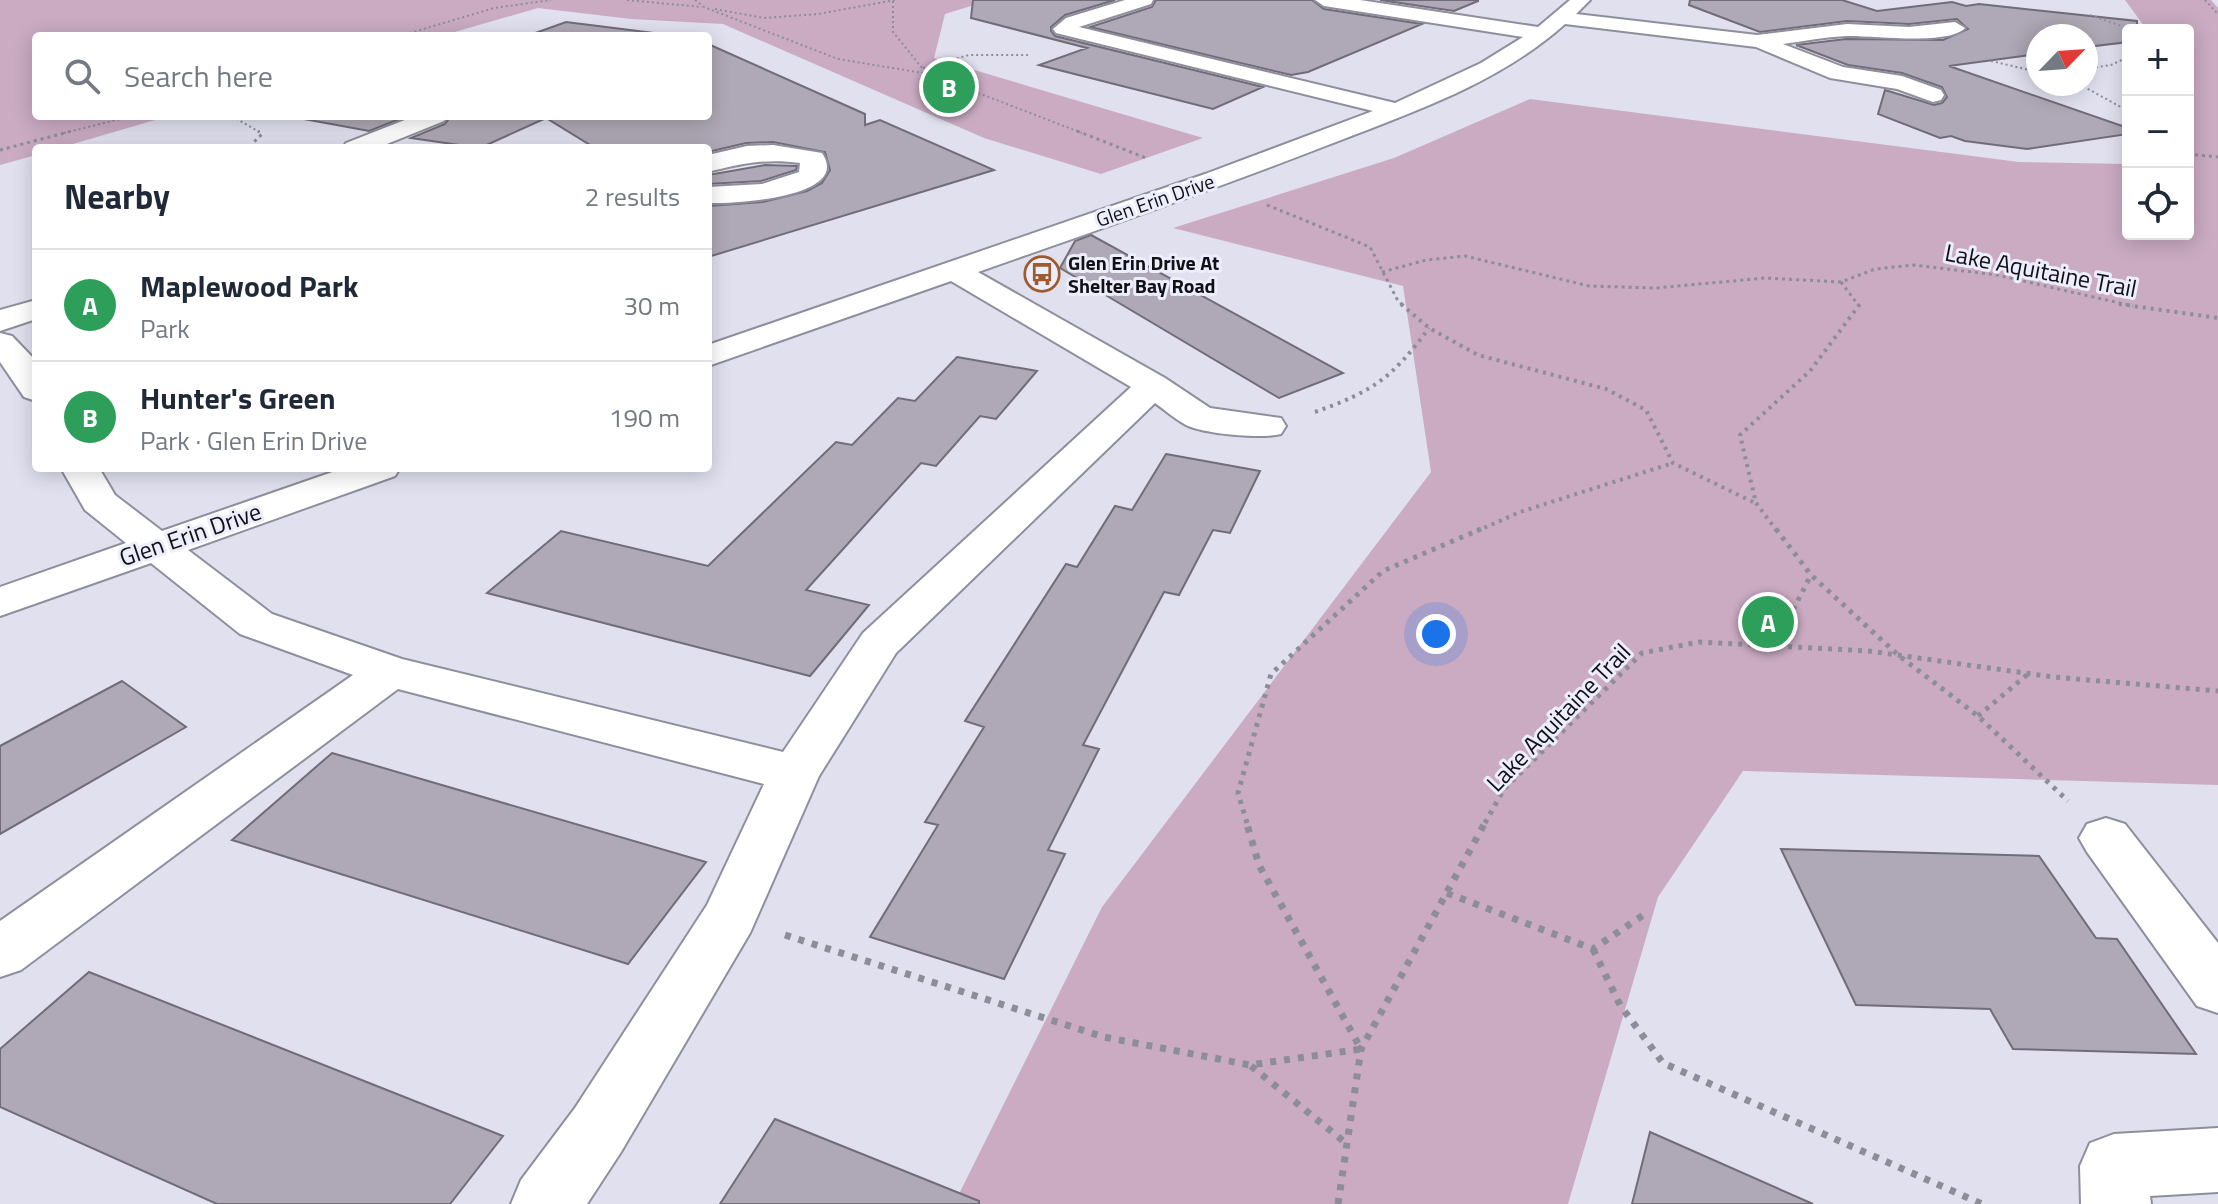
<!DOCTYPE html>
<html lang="en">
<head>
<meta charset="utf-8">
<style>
	:root { --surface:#fff; --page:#f2f2f3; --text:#1f2937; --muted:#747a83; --line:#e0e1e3; --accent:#9f5a2e }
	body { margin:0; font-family:"Titillium Web",sans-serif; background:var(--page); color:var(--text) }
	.controls { position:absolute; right:24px; top:24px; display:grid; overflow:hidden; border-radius:8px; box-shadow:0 4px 20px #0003 }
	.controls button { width:72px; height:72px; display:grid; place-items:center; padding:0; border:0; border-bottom:2px solid var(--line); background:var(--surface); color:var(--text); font:40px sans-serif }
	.compass { position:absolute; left:2026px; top:24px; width:72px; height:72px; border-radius:50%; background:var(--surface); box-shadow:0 4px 20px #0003; rotate:65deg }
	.you { position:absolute; left:1436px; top:634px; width:28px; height:28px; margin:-20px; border:6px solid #fff; border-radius:50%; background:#1a73e8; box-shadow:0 0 0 12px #1a73e833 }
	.badge { display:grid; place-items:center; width:52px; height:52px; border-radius:50%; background:var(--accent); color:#fff; font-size:26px; font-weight:700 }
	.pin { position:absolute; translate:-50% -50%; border:4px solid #fff; box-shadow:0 2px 8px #0006 }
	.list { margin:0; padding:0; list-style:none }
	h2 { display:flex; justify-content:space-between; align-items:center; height:104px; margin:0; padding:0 32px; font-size:34px }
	h2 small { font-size:26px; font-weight:400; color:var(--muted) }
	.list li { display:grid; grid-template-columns:52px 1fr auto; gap:24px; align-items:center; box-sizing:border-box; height:112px; padding:0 32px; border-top:2px solid var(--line) }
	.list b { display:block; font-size:30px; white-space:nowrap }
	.list p { margin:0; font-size:26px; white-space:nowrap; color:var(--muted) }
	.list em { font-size:26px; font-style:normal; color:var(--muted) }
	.icon { flex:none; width:44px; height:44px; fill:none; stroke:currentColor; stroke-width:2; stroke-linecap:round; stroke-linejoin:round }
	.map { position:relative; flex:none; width:2218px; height:1204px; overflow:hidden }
	.search { position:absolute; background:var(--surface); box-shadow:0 4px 20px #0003; left:32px; top:32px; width:680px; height:88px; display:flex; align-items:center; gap:20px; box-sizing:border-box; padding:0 28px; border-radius:8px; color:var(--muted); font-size:30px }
	.panel { position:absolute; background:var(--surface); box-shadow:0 4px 20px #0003; left:32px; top:144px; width:680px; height:328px; border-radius:8px }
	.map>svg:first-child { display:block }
</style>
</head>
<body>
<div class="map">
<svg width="2218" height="1204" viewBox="0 0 2218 1204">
	<rect width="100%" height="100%" fill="#e0e0ef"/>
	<path fill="#caabc2" d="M 0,0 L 990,0 L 945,14 L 934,58 L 1203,138 L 1101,174 L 984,138 L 723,24 L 631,19 L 538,8 L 441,36 L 36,36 L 36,116 L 169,116 L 59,148 L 36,148 L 36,155 L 0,165 Z
		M 2125,0 L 2211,0 L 2218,8 L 2218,785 L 1743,771 L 1658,897 L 1568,1204 L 954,1204 L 1102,907 L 1431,472 L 1403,286 L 1173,228 L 1394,158 L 1530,99 L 2019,162 L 2128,164 L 2128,234 L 2188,234 L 2188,30 L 2147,30 Z"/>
	<path fill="#afa8b6" stroke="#726c78" stroke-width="2" d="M 973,0 L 1115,0 L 1065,15 L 1051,27 L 1051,31 L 1055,36 L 1263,87 L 1213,109 L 1039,65 L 1087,48 L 971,18 Z
		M 1156,0 L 1312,0 L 1324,9 L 1422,24 L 1308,72 L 1291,75 L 1090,27 L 1152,7 Z
		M 1380,0 L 1478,0 L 1478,1 L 1454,11 Z
		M 1690,0 L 1842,0 L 1877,11 L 1952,2 L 1966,6 L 1979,4 L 2137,21 L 2137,30 L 2128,30 L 2128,42 L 2086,47 L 2086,36 L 2038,36 L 2038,54 L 1949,66 L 2128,128 L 2128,134 L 2027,149 L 1965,141 L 1951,136 L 1940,138 L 1878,114 L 1885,90 L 1934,105 L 1942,103 L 1947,97 L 1942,87 L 1902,73 L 1848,65 L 1796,45 L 1846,39 L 1943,40 L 1968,29 L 1957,19 L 1909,24 L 1847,21 L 1760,32 L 1689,5 Z
		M 566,22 L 678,36 L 527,36 Z
		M 708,44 L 865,114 L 865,125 L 880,120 L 994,170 L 708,257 L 708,206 L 763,202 L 807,191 L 822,183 L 830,170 L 825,152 L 773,142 L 746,143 L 708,152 L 708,148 L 595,148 L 546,118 L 480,148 L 411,138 L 445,124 L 451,116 L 708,116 Z
		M 314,116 L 407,116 L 369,131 L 304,119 Z
		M 765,165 L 797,166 L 796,170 L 761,181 L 708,184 L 708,175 Z
		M 1091,235 L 1343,373 L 1279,398 L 1060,268 L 1075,241 Z
		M 957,357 L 1037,371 L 996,419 L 980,416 L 936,466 L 921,463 L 806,590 L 869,605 L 810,676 L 487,593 L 561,531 L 708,566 L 836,442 L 852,445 L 898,398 L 915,401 Z
		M 1166,454 L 1260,471 L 1230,533 L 1213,530 L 1179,595 L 1164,592 L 1083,745 L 1099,749 L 1048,850 L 1065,854 L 1004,979 L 870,937 L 938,825 L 925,822 L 984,727 L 965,721 L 1066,564 L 1077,567 L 1115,506 L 1132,510 Z
		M 122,681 L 186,727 L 0,834 L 0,746 Z
		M 332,753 L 706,862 L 628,964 L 232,840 Z
		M 1781,849 L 2039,856 L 2096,938 L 2117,939 L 2196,1054 L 2013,1049 L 1990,1009 L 1856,1005 Z
		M 89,972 L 503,1136 L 450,1204 L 217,1204 L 0,1107 L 0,1049 Z
		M 775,1119 L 979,1201 L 979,1204 L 720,1204 Z
		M 1650,1132 L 1813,1204 L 1632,1204 Z"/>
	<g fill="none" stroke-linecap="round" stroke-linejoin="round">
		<defs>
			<path id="minor" d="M 1125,0 L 1153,0 L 1151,4 L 1079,27 L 1395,103 L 1481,63 L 1523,37 L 1324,6 L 1315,0 L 1360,0 L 1538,27 L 1570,0 L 1590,0 L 1576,14 L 1757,35 L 1847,24 L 1909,27 L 1955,22 L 1965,28 C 1948,46 1872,35 1846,36 C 1825,37 1804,41 1783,44 L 1843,67 L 1902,76 L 1941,90 L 1944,95 L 1941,100 L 1933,102 L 1897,89 L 1830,78 L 1756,47 L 1565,24 C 1498,84 1410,113 1328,145 C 1212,190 1095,231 978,272 L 1165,378 L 1210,408 L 1281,418 L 1286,426 L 1281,434 C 1261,439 1204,434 1186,425 C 1175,419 1165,410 1155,403 L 896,653 L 819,776 L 750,933 L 621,1152 L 587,1204 L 511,1204 L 521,1180 L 575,1108 L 707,905 L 764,784 L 398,689 L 21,970 L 0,977 L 0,921 L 353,675 L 240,634 L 151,563 L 0,616 L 0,587 L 126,543 L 85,510 L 61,468 L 99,468 L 115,495 L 162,531 L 344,468 L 400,468 L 395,476 L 188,550 L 272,614 L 402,659 L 783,752 L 863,633 L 1131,387 L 951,281 L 708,366 L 708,345 L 1205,174 L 1373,111 L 1056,33 L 1053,29 L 1066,18 Z
				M 415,116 L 448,116 L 444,121 L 377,148 L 343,148 L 346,143 Z
				M 773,145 L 822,153 C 853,198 731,204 708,203 L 708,187 L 762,184 L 799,172 L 800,163 C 766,158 740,164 708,172 L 708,155 L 747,146 Z
				M 36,300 L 36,319 L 0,331 L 0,310 Z
				M 0,333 L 12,336 L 36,361 L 36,401 L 24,397 L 0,362 Z
				M 2106,818 L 2125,824 L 2218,943 L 2218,1013 L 2197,1006 L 2087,852 L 2079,838 L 2087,824 Z
				M 2218,1128 L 2218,1192 L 2150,1196 L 2151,1204 L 2081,1204 L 2080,1166 L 2090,1143 L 2114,1134 Z"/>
		</defs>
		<use href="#minor" stroke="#8e8f9c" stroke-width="4"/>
		<path stroke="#8d8d98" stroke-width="2" stroke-dasharray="2 3" stroke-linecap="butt" d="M 627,0 L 702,7
			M 695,0 L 704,7 L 838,59 L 929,74 L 1082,133
			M 2205,0 L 2218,14
			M 893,1 L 893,32 L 923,69
			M 715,9 L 764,18 L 818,14 L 895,0
			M 2090,15 L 2133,30
			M 400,36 L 494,8 L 551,0
			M 1991,61 L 2038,72
			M 923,68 L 969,55 L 1028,55
			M 2086,69 L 2111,65 L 2128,57
			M 2079,84 L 2128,111
			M 232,116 L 261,133
			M 64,133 L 132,116"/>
		<path stroke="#8d8d98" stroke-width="3" stroke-dasharray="3 4" stroke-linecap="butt" d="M 1077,131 L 1146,158
			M 254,148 L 253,143 L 262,134 L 258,131
			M 0,150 L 72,131
			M 2188,154 L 2218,157
			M 1267,205 L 1370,247 L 1398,301 L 1404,306
			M 1382,272 L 1426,260 L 1465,256 L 1589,286 L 1656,288 L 1765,278 L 1841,282 L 1875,269 L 1914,265 L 1997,275 L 2133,306
			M 1841,282 L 1859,306"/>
		<path stroke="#8d8d98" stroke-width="4" stroke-dasharray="3 5" stroke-linecap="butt" d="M 1401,304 L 1429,328 L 1478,355 L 1606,389 L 1646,410 L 1673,463 L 1755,503
			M 2119,304 L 2218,318
			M 1315,412 C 1374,391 1392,378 1429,328
			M 1477,531 L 1520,512 L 1673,463
			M 1777,531 L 1756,503 L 1740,435 L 1810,371 L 1860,304"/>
		<path stroke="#8d8d98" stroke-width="5" stroke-dasharray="4 6" stroke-linecap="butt" d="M 1776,529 L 1811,575 L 1898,655 L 1978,716 L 2068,801
			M 1775,645 L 1811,575
			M 1978,716 L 2028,674
			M 1247,823 L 1238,793 L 1271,674 L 1383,571 L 1481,529
			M 1485,823 L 1504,789 L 1642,653 L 1699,642 L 1869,651 L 2053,677 L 2218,691"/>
		<path stroke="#8d8d98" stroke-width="7" stroke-dasharray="6 8" stroke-linecap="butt" d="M 1447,893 L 1593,949 L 1645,914
			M 785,935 L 1104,1037 L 1250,1065 L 1361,1049 L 1259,865 L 1246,821
			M 1593,949 L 1620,1005 L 1663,1063 L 1982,1204
			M 1251,1066 L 1347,1144
			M 1338,1204 L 1361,1049 L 1486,821"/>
		<use href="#minor" fill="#fff" fill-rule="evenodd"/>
	</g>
	<defs>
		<symbol id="bus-ring" viewBox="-11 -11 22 22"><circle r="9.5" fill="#edeefd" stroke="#9f5a2e" stroke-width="1.5"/><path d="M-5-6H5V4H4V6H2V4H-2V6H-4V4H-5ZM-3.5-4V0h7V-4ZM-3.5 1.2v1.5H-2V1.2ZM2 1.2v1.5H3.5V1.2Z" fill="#9f5a2e"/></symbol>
	</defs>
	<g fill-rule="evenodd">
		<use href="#bus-ring" x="1022" y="254" width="40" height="40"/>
	</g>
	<g text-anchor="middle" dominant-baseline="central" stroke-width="6" stroke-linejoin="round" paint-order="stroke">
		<g font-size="20" fill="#101015" stroke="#edeefd">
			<text transform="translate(1155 200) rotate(-19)">Glen Erin Drive</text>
		</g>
		<g font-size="20" font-weight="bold" fill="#101015" stroke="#edeefd" text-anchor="start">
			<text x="1068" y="262">Glen Erin Drive At<tspan x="1068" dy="23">Shelter Bay Road</tspan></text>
		</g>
		<g font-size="24" fill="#101015" stroke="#edeefd">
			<text transform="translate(2041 270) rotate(11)">Lake Aquitaine Trail</text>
			<text transform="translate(190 534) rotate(-19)">Glen Erin Drive</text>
			<text transform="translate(1558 717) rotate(-46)">Lake Aquitaine Trail</text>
		</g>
	</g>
</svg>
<div class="controls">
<button>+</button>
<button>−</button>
<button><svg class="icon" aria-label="locate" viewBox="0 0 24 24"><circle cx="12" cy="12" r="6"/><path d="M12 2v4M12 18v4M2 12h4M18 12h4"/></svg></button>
</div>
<svg class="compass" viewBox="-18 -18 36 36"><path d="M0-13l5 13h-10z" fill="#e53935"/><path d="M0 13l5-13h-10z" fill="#747a83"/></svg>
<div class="you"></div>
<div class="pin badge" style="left:1768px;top:622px;background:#2e9e5b">A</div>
<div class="pin badge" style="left:949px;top:87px;background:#2e9e5b">B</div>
<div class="search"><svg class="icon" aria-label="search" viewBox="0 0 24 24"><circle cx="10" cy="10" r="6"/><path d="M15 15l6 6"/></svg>Search here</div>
<section class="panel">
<h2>Nearby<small>2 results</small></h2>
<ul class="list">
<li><span class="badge" style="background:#2e9e5b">A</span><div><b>Maplewood Park</b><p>Park</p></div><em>30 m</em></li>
<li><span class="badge" style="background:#2e9e5b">B</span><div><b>Hunter's Green</b><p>Park · Glen Erin Drive</p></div><em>190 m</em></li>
</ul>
</section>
</div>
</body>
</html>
